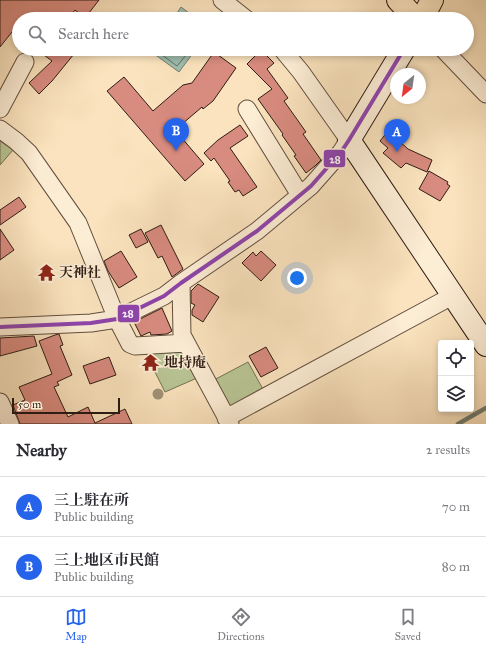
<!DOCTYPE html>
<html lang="en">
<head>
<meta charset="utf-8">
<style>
	:root { --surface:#fff; --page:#f2f2f3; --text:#2b2b33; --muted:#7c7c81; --line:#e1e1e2; --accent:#2563eb }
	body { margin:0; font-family:"IM FELL Great Primer","Noto Serif JP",serif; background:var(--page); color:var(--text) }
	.controls { position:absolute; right:12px; bottom:12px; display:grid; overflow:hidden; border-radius:4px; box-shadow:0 2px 6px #0003 }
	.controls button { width:36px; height:36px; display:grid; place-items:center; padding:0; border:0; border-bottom:1px solid var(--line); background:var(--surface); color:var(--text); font:20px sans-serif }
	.compass { position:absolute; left:390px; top:68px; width:36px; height:36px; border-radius:50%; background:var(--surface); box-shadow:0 2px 6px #0003; rotate:209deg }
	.scale { position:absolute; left:12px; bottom:10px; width:108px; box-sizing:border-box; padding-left:4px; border:2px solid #2f1d14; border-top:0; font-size:11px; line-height:14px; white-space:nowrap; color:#2f1d14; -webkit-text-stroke:3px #fcedd5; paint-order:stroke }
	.you { position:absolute; left:297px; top:278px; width:14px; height:14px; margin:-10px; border:3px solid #fff; border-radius:50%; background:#1a73e8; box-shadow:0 0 0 6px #1a73e833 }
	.badge { display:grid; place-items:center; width:26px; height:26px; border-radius:50%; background:var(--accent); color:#fff; font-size:13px; font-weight:700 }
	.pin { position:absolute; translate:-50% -33px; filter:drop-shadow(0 1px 2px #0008) }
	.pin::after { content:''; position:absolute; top:21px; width:14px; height:12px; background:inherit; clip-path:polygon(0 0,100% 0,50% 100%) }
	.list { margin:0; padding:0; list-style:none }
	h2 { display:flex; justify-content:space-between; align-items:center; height:52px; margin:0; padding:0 16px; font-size:17px }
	h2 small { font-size:13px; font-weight:400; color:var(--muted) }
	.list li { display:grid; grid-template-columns:26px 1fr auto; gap:12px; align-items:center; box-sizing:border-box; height:60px; padding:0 16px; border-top:1px solid var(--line) }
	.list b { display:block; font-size:15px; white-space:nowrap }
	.list p { margin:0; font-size:13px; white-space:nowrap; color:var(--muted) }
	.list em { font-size:13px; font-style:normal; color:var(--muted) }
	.icon { flex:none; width:22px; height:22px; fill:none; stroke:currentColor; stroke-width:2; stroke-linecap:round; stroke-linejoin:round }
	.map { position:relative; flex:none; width:486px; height:424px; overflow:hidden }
	.search { position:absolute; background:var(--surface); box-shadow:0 2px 6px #0003; left:12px; right:12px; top:12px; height:44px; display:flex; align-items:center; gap:10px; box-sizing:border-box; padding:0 14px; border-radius:22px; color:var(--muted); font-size:15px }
	.sheet { height:172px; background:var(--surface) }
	nav { display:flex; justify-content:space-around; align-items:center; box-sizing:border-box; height:56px; border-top:1px solid var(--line); background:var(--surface); font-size:11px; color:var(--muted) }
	nav a { display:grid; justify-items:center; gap:2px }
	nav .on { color:var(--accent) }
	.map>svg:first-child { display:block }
</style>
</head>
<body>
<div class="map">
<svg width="486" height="424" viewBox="0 0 486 424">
	<rect width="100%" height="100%" fill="#fae3be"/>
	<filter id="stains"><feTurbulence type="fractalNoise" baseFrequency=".005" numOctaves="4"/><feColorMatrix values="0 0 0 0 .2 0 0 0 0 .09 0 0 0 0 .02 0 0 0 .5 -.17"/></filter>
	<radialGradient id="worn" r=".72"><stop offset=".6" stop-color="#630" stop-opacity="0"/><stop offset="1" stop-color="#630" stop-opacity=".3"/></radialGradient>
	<path fill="#b9c595" stroke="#747154" d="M 0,141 L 13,150 L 0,165 Z
		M 181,346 L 197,378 L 165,392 L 143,348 Z
		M 248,362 L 264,391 L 231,409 L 212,381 Z"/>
	<path fill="#9ebeaf" stroke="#727e71" d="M 181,7 L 197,19 L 173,19 Z
		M 151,49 L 196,49 L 179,72 L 150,51 Z"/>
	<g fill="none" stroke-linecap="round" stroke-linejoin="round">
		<path stroke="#666e62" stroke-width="1" d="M 154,49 L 177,66 L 191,49"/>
		<path stroke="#727e71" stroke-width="4.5" d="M 458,424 L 486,408"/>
	</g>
	<path fill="#d88b7f" stroke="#2f1d14" d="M 0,0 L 99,0 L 85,18 L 75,10 L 68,19 L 19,19 L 19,38 L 12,32 L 0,47 Z
		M 36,49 L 68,49 L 74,54 L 52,81 L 39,94 L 29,83 L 52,61 Z
		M 261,50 L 274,63 L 267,69 L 288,98 L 284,101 L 306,132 L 303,134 L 321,160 L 315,166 L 306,173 L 294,156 L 296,155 L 282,135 L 283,134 L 258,99 L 272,89 L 247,64 Z
		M 214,52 L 236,68 L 213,101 L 203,109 L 202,107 L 175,130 L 204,164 L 185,181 L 107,91 L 124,77 L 153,111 L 183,85 L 192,83 Z
		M 240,125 L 248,136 L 230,148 L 257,187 L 243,196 L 239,190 L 235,192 L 228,182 L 230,181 L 214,158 L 211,161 L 204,153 L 218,140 Z
		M 388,131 L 408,149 L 432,160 L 427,172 L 406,163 L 401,168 L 383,153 L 388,148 L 380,141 Z
		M 429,171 L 448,182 L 447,184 L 450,186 L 440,201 L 419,189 Z
		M 19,197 L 26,207 L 0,225 L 0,210 Z
		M 161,225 L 183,269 L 172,277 L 162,256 L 158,258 L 145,233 Z
		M 0,229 L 14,250 L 0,260 Z
		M 141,229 L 148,242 L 136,248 L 129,235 Z
		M 121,251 L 137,277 L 119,288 L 108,271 L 104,261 Z
		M 261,251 L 276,265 L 261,281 L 242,263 L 253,252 L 256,256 Z
		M 198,284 L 219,297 L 203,322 L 192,315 L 192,310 L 195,305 L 191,303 L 191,291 Z
		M 162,308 L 172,331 L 167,334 L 151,335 L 150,332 L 141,336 L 134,322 Z
		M 59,334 L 63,345 L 60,346 L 72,375 L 57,382 L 59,385 L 54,387 L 68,417 L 88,407 L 95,423 L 125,409 L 132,424 L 20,424 L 13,405 L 25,400 L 19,387 L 52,374 L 39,341 L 55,335 Z
		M 34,336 L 37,346 L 0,356 L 0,338 Z
		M 266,347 L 278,368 L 261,377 L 249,356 Z
		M 109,357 L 116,375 L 90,384 L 83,366 Z"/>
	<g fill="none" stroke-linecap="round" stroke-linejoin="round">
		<defs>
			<path id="street" d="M 222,0 L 246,19
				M 443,49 L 486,94
				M 0,109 L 25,62
				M 247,109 L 300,195
				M 0,129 L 16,141 L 29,153 L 78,223 L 117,319 L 130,344 L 135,346 L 186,343
				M 181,283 L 182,335 L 230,424
				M 0,327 L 91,323 L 117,319 L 164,296 L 181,283 L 257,231 L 311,186 L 341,152 L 349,140 L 301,72 L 282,49
				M 0,402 L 10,424
				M 226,418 L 454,295"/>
			<path id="secondary" d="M 404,49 L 349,140 L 486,345"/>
			<path id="primary" d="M 398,0 L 416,19
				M 422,19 L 432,0"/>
		</defs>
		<use href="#street" stroke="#624e3e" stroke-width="19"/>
		<use href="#secondary" stroke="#2f1d14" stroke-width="24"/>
		<use href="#primary" stroke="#2f1d14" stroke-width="24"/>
		<use href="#street" stroke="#fcedd5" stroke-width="17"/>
		<use href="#secondary" stroke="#fcedd5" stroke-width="22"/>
		<use href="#primary" stroke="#fae3be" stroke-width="22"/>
		<defs>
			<path id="bus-1" d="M 0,327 L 91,323 L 117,319 L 164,296 L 181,283 L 257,231 L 311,186 L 341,152 L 349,140 L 404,49"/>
		</defs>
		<use href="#bus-1" stroke="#fcedd5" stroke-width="7"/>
		<use href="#bus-1" stroke="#8e44ad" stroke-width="4"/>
	</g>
	<circle fill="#a19276" cx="158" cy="394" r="5.5"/>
	<defs>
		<symbol id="temple-bare" viewBox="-9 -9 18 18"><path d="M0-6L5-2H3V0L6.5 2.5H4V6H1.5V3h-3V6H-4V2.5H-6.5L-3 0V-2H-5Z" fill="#8f2418" stroke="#fcedd5" stroke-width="2.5" paint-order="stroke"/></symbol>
	</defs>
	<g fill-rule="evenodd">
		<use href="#temple-bare" x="34" y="260" width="25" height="25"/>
		<use href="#temple-bare" x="138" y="350" width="25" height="25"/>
	</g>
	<g text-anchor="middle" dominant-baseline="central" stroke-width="3" stroke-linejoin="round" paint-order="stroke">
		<g font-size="14" font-weight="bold" fill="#2f1d14" stroke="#fcedd5" text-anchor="start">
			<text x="59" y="272">天神社</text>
			<text x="164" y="362">地持庵</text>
		</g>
	</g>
	<g stroke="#fcedd5" stroke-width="1.5">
		<rect x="323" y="149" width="23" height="19" rx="4" fill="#8e44ad"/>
		<rect x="117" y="304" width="23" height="19" rx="4" fill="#8e44ad"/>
	</g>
	<g font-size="11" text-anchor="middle" font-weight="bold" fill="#fff">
		<text x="335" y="163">28</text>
		<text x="128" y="317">28</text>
	</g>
	<rect width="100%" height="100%" filter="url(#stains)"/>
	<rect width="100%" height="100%" fill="url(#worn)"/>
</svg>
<div class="controls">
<button><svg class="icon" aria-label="locate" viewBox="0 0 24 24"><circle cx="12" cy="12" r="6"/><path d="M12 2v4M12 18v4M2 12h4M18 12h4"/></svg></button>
<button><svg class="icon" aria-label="layers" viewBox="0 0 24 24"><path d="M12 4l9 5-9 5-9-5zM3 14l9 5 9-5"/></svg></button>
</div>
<svg class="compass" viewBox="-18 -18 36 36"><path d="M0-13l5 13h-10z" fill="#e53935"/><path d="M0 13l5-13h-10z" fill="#7c7c81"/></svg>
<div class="scale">50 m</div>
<div class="you"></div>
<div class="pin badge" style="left:397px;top:152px">A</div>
<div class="pin badge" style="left:176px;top:151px">B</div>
<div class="search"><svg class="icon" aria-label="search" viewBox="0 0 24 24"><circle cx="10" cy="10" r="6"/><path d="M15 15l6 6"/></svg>Search here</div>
</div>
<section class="sheet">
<h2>Nearby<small>2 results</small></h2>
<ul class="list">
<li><span class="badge">A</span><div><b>三上駐在所</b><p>Public building</p></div><em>70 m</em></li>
<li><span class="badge">B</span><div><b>三上地区市民館</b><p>Public building</p></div><em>80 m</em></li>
</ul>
</section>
<nav>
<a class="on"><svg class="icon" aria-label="map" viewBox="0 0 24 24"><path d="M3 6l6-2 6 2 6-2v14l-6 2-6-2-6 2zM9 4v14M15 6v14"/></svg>Map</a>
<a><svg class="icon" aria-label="directions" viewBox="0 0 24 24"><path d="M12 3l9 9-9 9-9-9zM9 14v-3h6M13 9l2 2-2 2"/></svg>Directions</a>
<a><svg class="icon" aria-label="saved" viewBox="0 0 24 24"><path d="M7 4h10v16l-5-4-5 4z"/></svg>Saved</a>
</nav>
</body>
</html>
